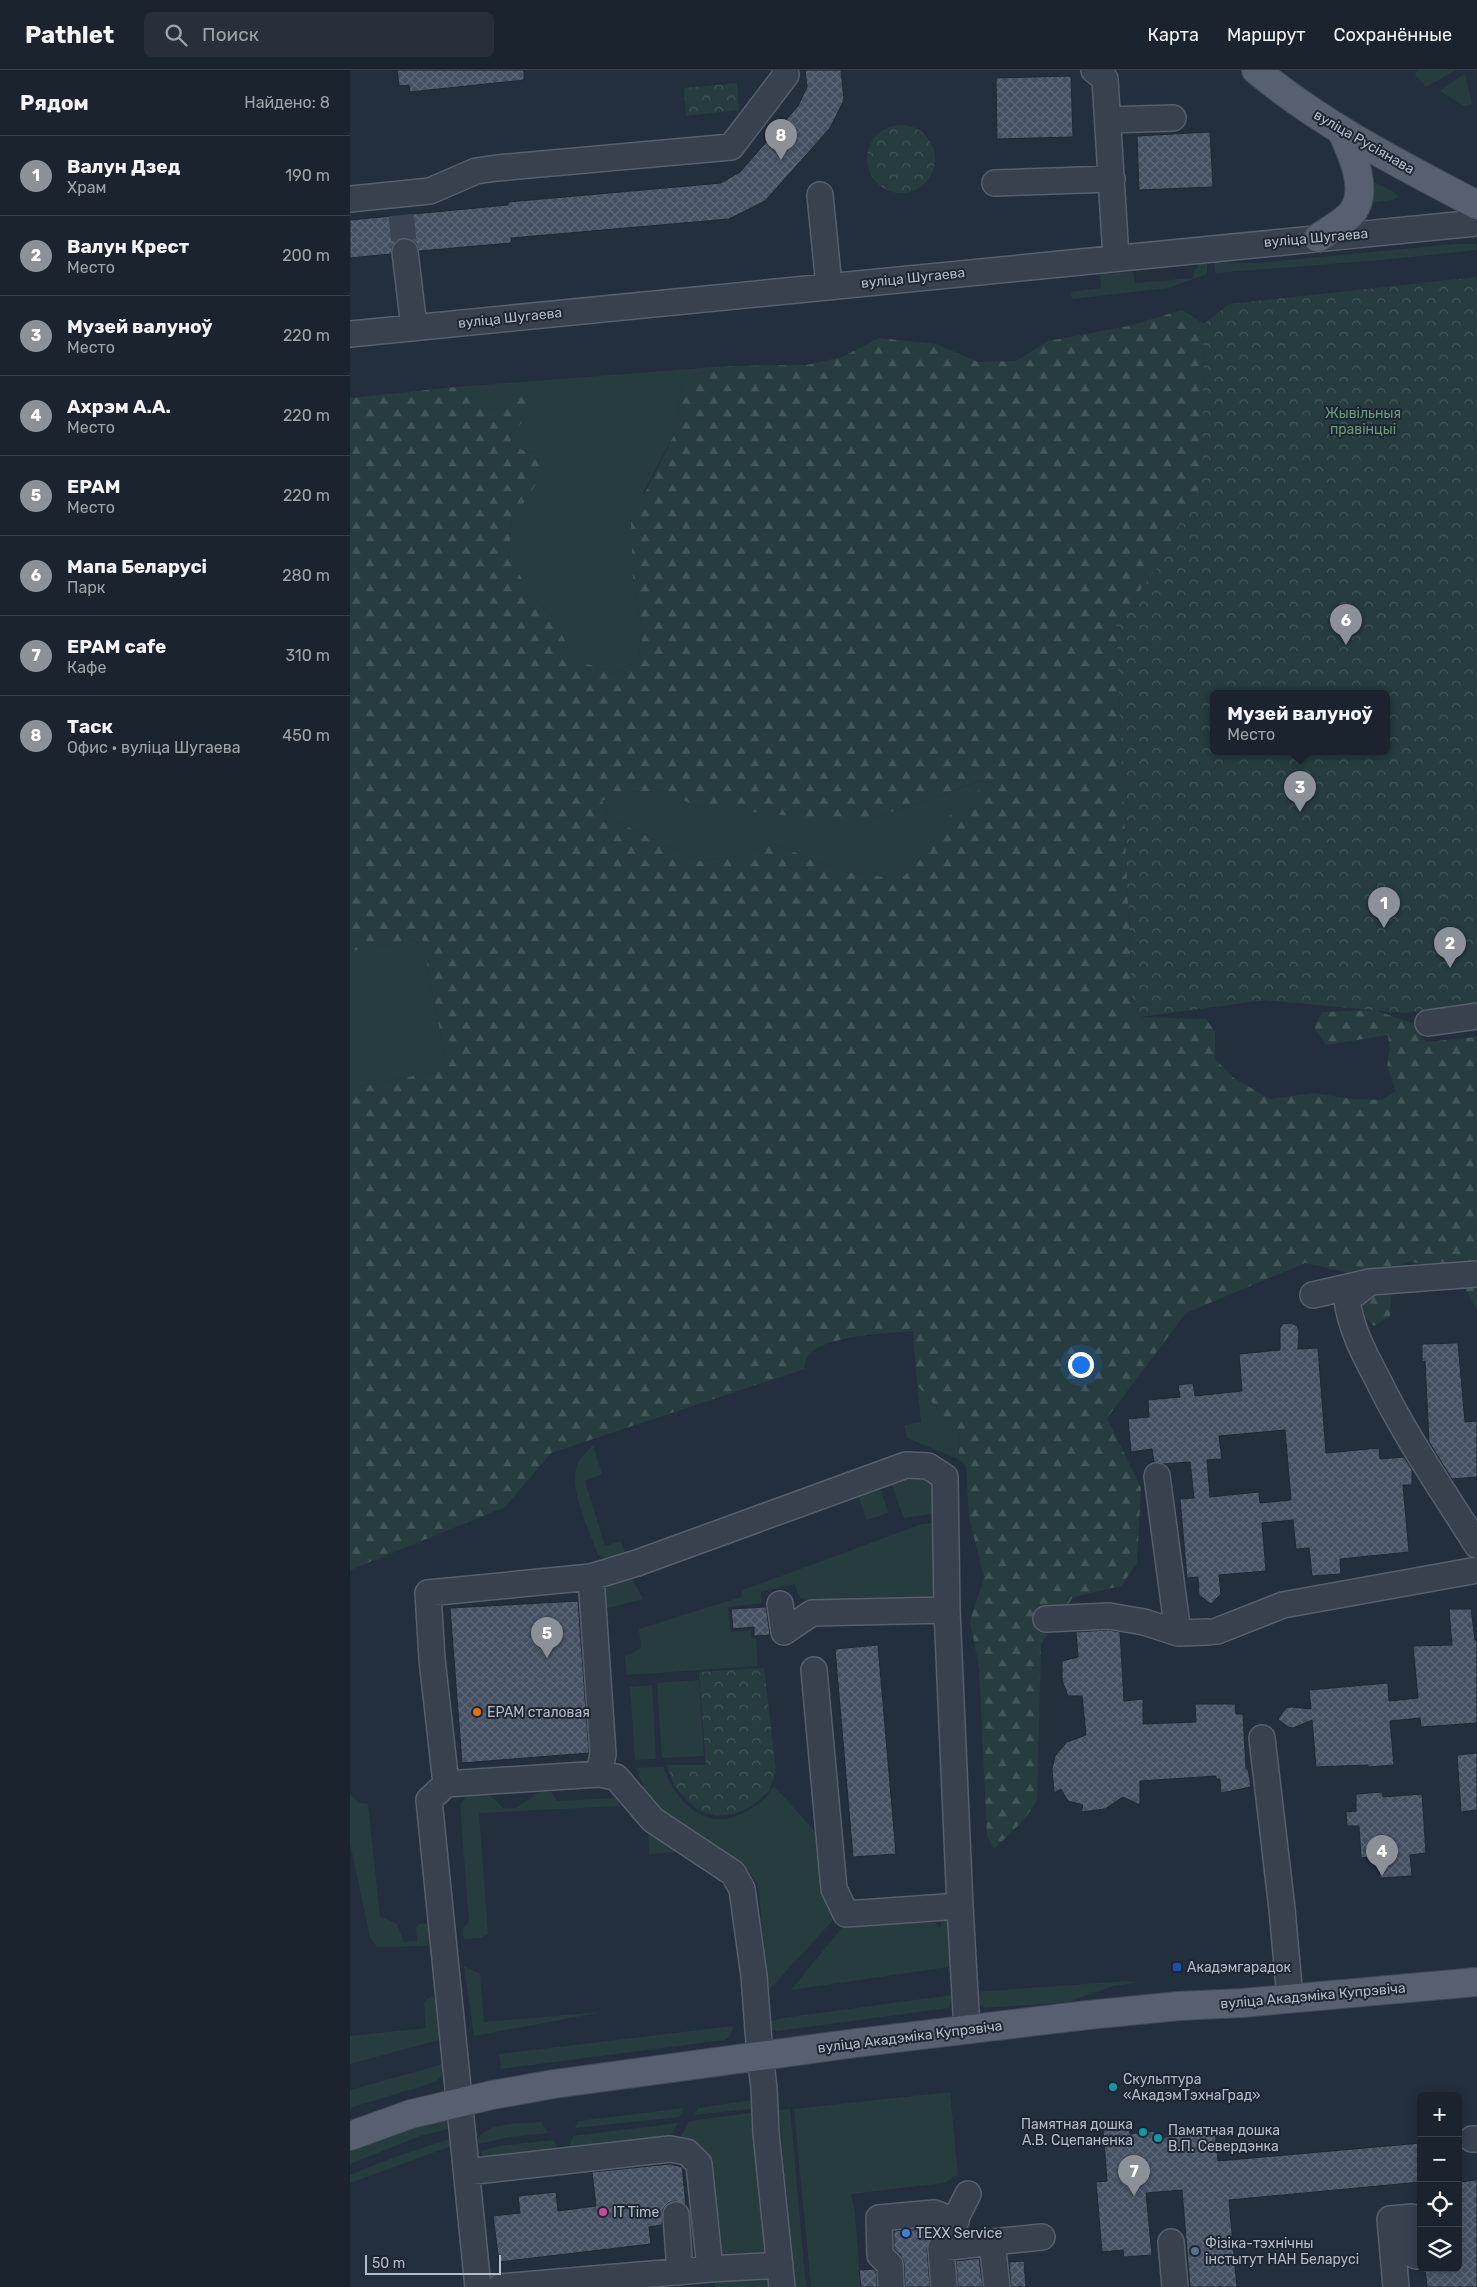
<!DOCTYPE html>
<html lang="ru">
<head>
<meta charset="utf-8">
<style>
	:root { --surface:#1b232e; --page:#282f3a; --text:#f1f3f6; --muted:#a0a4aa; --line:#39404a; --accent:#8c9099 }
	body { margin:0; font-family:Rubik,sans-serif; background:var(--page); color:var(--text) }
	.controls { position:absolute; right:15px; bottom:15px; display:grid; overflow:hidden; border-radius:8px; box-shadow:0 2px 12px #0003 }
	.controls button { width:45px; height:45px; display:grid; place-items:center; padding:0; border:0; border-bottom:1px solid var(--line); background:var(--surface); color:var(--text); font:25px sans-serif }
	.scale { position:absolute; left:15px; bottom:12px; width:136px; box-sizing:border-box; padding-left:5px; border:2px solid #b4bcc9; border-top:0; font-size:14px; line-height:18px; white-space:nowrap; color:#b4bcc9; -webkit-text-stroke:4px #1d2633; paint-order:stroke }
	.you { position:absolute; left:730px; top:1294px; width:18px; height:18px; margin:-12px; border:4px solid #fff; border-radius:50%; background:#1a73e8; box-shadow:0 0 0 8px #1a73e833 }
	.badge { display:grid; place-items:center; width:32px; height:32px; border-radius:50%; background:var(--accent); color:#fff; font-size:16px; font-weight:700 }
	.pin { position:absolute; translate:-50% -41px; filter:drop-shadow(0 1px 2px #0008) }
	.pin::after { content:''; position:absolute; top:26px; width:18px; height:15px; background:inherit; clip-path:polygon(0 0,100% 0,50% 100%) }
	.popup { position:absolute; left:860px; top:620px; width:180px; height:65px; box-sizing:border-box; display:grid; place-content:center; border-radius:8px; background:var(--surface); filter:drop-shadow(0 1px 4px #0005); font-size:16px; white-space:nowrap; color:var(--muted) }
	.popup b { font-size:19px; color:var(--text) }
	.popup::after { content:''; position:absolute; left:50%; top:100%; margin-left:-10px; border:10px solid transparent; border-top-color:var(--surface) }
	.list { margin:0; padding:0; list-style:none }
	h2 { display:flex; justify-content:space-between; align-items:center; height:65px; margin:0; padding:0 20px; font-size:21px }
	h2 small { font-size:16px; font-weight:400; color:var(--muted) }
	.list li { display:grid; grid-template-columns:32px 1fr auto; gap:15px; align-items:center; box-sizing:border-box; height:80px; padding:0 20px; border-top:1px solid var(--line) }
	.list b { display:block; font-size:19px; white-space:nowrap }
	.list p { margin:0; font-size:16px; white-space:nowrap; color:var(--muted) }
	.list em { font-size:16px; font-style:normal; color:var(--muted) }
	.icon { flex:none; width:28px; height:28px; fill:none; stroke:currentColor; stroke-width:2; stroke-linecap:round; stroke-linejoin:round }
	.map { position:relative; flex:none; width:1127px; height:2217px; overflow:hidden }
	header { display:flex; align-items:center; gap:30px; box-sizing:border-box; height:70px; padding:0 25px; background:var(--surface); border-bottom:1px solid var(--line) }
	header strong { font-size:24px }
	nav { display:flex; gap:28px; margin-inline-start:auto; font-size:18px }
	.search { width:350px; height:45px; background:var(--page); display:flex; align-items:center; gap:12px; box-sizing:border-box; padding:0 18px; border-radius:8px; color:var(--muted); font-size:19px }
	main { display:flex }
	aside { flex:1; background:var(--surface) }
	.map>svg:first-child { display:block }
</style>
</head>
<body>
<header>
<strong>Pathlet</strong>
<div class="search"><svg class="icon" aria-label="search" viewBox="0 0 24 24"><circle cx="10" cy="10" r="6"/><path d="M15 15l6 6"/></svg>Поиск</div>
<nav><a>Карта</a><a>Маршрут</a><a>Сохранённые</a></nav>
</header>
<main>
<aside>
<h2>Рядом<small>Найдено: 8</small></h2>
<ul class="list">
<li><span class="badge">1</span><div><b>Валун Дзед</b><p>Храм</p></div><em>190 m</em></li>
<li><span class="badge">2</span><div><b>Валун Крест</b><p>Место</p></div><em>200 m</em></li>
<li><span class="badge">3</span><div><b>Музей валуноў</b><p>Место</p></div><em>220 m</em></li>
<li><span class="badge">4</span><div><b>Ахрэм А.А.</b><p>Место</p></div><em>220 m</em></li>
<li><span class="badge">5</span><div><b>EPAM</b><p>Место</p></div><em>220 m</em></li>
<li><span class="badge">6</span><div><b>Мапа Беларусі</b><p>Парк</p></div><em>280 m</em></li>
<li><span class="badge">7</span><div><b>EPAM cafe</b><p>Кафе</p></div><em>310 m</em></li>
<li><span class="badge">8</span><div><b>Таск</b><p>Офис · вуліца Шугаева</p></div><em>450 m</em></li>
</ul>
</aside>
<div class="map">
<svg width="1127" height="2217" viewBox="0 0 1127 2217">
	<defs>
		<pattern id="forest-firs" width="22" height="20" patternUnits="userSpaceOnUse" patternTransform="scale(1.25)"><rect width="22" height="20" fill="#263c3f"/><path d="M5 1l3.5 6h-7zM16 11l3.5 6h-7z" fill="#435659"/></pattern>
		<pattern id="park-crowns" width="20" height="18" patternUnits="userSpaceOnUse" patternTransform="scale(1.25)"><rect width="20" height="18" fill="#263c3f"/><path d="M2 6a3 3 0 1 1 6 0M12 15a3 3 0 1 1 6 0" fill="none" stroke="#435659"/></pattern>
		<pattern id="building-cross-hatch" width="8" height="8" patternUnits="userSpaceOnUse" patternTransform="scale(1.25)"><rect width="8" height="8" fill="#455162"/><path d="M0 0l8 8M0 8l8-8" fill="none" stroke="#5d6877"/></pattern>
	</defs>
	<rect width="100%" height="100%" fill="#242f3e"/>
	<path fill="#263c3f" d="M 1067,0 L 1106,0 L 1076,17 L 1065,5 Z
		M 1115,3 L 1122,34 L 1114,36 L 1090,21 Z
		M 1022,111 L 1044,122 L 1048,127 L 1043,130 L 1020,133 Z
		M 1105,174 L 1127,174 L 1127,180 L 1032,190 L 865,203 L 864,192 L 906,193 Z
		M 851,192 L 857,192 L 857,204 L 818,218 L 722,229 L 721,222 L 751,218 L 750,204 L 783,202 L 785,213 L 843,208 L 845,200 Z
		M 378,296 L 347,304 L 332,315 L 327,359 L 294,421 L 283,508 L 293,561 L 287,592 L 263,603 L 223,589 L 207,553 L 183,525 L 158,488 L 162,451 L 189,384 L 165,378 L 159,366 L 182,342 L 170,327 L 141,341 L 106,317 Z
		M 639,708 L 616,735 L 599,746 L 566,795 L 550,809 L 494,802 L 424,774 L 388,786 L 348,791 L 260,748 L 252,731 L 271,722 L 310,721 L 347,736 L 524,748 Z
		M 72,868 L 97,999 L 0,1019 L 0,881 Z
		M 567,1315 L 610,1365 L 608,1389 L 557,1368 L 554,1355 L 571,1352 Z
		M 243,1375 L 252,1404 L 235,1411 L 255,1476 L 271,1471 L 275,1482 L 257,1488 L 248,1485 C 240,1462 217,1417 228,1393 C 230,1387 239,1380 243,1375 Z
		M 582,1404 L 589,1443 L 554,1448 L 541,1413 L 542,1409 Z
		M 529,1413 L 538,1443 L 517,1450 L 506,1421 Z
		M 591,1452 L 594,1530 L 467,1535 L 449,1527 L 445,1514 L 411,1522 L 412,1533 L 378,1537 L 381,1562 L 401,1560 L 401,1568 L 406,1569 L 408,1596 L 277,1605 L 275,1586 L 285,1582 L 291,1577 L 289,1559 L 391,1527 L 393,1520 L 572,1454 Z
		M 279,1503 L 293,1529 L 257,1538 L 252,1537 L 253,1516 Z
		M 349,1610 L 354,1686 L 312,1688 L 307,1613 Z
		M 302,1615 L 306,1689 L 285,1690 L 280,1617 Z
		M 313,1697 C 326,1731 354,1762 392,1744 C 406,1737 415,1730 424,1716 L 477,1775 L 483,1850 L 419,1920 L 408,1815 L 395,1796 L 313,1741 L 294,1717 L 286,1698 Z
		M 192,1720 L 200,1720 L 207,1731 L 267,1728 L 269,1736 L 129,1743 L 138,1864 L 131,1868 L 114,1869 L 112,1859 L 119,1852 L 110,1735 L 116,1727 C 136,1723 139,1722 153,1738 L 166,1738 Z
		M 0,1724 L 9,1733 L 18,1734 L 30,1846 L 47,1854 L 54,1872 L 67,1871 L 66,1857 L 69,1854 L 76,1853 L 80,1856 L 81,1872 L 76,1876 L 27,1877 L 20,1867 L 0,1773 Z
		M 298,1763 L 305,1763 L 331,1782 L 299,1784 Z
		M 592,1847 L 601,1847 L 605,1896 L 441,1920 L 495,1854 L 581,1848 L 590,1858 Z
		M 114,1896 L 130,1904 L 134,1952 L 252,1942 L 124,1966 Z
		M 777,1911 L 785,1913 L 763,1916 L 718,1932 L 633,1938 L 627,1932 L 625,1922 Z
		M 602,1925 L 602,1930 L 598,1938 L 428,1961 L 418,1960 L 416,1953 L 432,1948 Z
		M 81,1926 L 86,1929 L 89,1970 L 0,1994 L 0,1966 L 76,1958 L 74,1932 Z
		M 383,1956 L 381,1965 L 375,1970 L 151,1999 L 149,1984 Z
		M 93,1994 L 91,2007 L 85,2012 L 0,2038 L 0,2020 Z
		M 600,2022 L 608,2105 L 594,2113 L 501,2124 L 505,2143 L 511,2217 L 461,2217 L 444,2039 Z
		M 407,2029 L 408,2038 L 344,2045 L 348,2038 Z
		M 334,2038 L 329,2047 L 225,2058 L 228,2051 Z
		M 440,2039 L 456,2217 L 445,2217 L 429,2040 Z
		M 408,2042 L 418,2180 L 413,2184 L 369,2185 L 358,2093 L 331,2067 L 339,2051 Z
		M 98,2047 L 106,2057 L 70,2066 L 0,2094 L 0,2080 L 31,2067 Z
		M 191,2052 L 198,2063 L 159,2067 L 129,2074 L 128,2068 C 141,2051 171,2054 191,2052 Z
		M 328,2053 L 319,2068 L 218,2080 L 223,2066 Z
		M 105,2067 L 104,2075 L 0,2113 L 0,2105 L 45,2087 Z
		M 203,2070 L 210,2081 L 132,2091 L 131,2081 L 149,2076 Z
		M 364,2206 L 421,2207 L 422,2217 L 365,2217 Z"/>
	<path fill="url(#forest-firs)" fill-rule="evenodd" d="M 832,240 L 854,254 L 852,414 L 807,498 L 766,553 L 783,947 L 856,949 L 865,962 L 865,989 L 884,1008 L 920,1029 L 964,1023 L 1002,1029 L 1031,1030 L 1046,1021 L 1037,996 L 1040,979 L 1038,965 L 976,975 L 964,957 L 972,942 L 1024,940 L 1062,953 L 1076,972 L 1127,967 L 1127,1240 L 1113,1215 L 1086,1199 L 1060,1191 L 1043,1198 L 1040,1246 L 1024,1256 L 1004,1237 L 999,1203 L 955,1193 L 836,1243 L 757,1348 L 791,1418 L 787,1493 L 771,1516 L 723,1527 L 691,1574 L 687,1730 L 674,1750 L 644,1779 L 637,1766 L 629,1597 L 620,1551 L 634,1508 L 619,1447 L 616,1396 L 608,1389 L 610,1365 L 567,1315 L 563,1261 C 537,1263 476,1265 459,1285 C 455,1289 455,1295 454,1299 L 201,1383 L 155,1437 L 0,1500 L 0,1019 L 97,999 L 72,868 L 0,881 L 0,328 L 106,317 L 141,341 L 170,326 L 183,326 L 182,342 L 159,366 L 165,378 L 189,384 L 195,400 L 162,451 L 158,488 L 183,525 L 207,553 L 223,589 L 263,603 L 287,592 L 293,561 L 283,508 L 281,451 L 327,359 L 332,315 L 347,304 L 378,296 L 456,295 L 492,287 L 529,268 L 586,274 L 628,292 L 666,291 L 698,271 L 779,256 ZM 638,708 L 616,735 L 599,746 L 566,795 L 550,809 L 494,802 L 424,774 L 388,786 L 348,791 L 260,748 L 252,731 L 271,722 L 310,721 L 347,736 L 484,751 L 524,748 Z"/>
	<path fill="url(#park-crowns)" fill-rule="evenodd" d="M 387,13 L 389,40 L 336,46 L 334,18 Z
		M517 89a34 34 0 1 1 68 0a34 34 0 1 1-68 0Z
		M 1127,207 L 1127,936 L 1053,943 L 915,930 L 783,948 L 766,553 L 807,498 L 852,414 L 854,254 L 879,234 ZM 864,623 L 1036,623 L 1036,681 L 864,681 Z
		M 414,1598 L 426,1700 L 420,1720 L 402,1736 L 384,1744 L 366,1746 L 348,1740 L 338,1731 L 324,1716 L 317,1695 L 356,1695 L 349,1602 Z"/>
	<path fill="url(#building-cross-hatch)" stroke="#1f2835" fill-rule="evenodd" d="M 47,0 L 174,0 L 174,10 L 60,22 L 59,15 L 49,16 Z
		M 455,0 L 491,0 L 494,30 L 480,58 L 415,131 L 379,149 L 161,168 L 161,173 L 69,181 L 66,173 L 60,169 L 54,168 L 46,171 L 42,177 L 41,184 L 0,188 L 0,150 L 158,135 L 158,132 L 371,113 L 390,102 L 448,36 L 457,17 Z
		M 721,6 L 723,67 L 647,69 L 646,8 Z
		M 860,62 L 863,117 L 789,120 L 787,66 Z
		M 941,1253 L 947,1256 L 949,1261 L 948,1279 L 968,1278 L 976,1383 L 1029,1378 L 1030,1389 L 1054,1387 L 1062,1400 L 1062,1415 L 1053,1415 L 1059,1482 L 990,1489 L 991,1504 L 962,1506 L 959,1478 L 946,1479 L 943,1450 L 912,1453 L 916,1501 L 869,1505 L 871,1524 L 861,1534 L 849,1525 L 848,1507 L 837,1508 L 830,1429 L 844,1428 L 840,1392 L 814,1394 L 804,1392 L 802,1379 L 781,1382 L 778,1349 L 799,1347 L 798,1330 L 830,1327 L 828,1315 L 843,1313 L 845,1326 L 892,1321 L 889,1284 L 930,1280 L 930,1258 L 933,1254 ZM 935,1360 L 941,1430 L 910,1433 L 909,1422 L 860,1427 L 857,1390 L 872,1389 L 869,1366 Z
		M 1108,1273 L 1115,1352 L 1127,1351 L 1127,1407 L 1102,1409 L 1079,1372 L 1075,1291 L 1072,1292 L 1072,1274 Z
		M 228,1531 L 239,1683 L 112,1693 L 100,1538 Z
		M 416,1537 L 420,1565 L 404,1566 L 404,1557 L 383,1559 L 381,1539 Z
		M 1099,1539 L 1121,1539 L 1125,1570 L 1127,1570 L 1127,1653 L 1071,1657 L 1070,1648 L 1040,1651 L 1044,1695 L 1018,1697 L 1018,1695 L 966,1697 L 962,1650 L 943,1658 L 938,1657 L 928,1649 L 936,1638 L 941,1637 L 961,1639 L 959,1620 L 1038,1613 L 1039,1631 L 1068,1628 L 1063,1576 L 1102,1575 Z
		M 758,1560 L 770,1562 L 774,1631 L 793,1629 L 793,1654 L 846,1652 L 845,1634 L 885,1634 L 886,1644 L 893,1644 L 896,1699 L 898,1699 L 901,1717 L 871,1723 L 870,1709 L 866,1709 L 866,1706 L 790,1711 L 790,1735 L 773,1727 L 755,1739 L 731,1742 L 733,1735 L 718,1731 L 711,1719 L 704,1723 L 702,1699 L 705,1686 L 717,1672 L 736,1665 L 732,1626 L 718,1626 L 712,1610 L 712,1591 L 728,1587 L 726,1562 Z
		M 528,1575 L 546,1784 L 503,1787 L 485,1579 Z
		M 1127,1683 L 1127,1740 L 1111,1742 L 1107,1685 Z
		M 1032,1722 L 1033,1727 L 1072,1724 L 1076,1783 L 1060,1785 L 1062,1806 L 1030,1808 L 1028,1786 L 1011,1788 L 1009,1756 L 997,1756 L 996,1742 L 1006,1741 L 1006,1724 Z
		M 779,2056 L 780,2064 L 804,2061 L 805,2068 L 851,2064 L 851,2060 L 865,2059 L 868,2091 L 1071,2073 L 1071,2112 L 879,2130 L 887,2217 L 840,2217 L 832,2120 L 796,2123 L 802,2185 L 774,2187 L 773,2180 L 752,2182 L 746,2112 L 757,2111 L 753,2059 Z
		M 320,2094 L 332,2097 L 336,2135 L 325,2131 L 318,2133 L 313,2139 L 312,2155 L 299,2157 L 301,2174 L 149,2192 L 143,2146 L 170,2143 L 168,2126 L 206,2122 L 208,2141 L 246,2136 L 242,2102 Z
		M 1127,2110 L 1127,2217 L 1077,2217 L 1075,2198 L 1108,2198 L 1108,2112 Z
		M 582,2158 L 583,2163 L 577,2179 L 580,2217 L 555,2217 L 554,2194 L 551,2185 L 544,2179 L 544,2161 Z
		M 629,2188 L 633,2217 L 608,2217 L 606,2191 Z
		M 674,2191 L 676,2217 L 661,2217 L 659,2192 Z
		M 523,2199 L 526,2201 L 527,2217 L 511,2217 L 509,2200 Z"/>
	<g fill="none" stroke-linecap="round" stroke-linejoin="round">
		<path stroke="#3a4453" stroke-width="25" stroke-dasharray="25 12" stroke-linecap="butt" d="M 51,145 L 55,182"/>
		<defs>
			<path id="minor" d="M 744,0 L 755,9 L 766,188
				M 758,50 L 823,48
				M 645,113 L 762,109
				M 470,125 L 479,216
				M 0,129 L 80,121 L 126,101 L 147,98 L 381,77 L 436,5 L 435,0
				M 55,182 L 64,257
				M 0,264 L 1127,153
				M 1078,953 L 1127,946
				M 1020,1212 L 997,1230 C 1001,1260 1015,1285 1029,1312 C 1057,1369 1093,1421 1127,1475
				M 963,1225 L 1020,1212 L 1127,1204
				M 807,1406 L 828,1563
				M 241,1507 L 253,1684 L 249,1704
				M 430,1534 L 434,1562 L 462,1543 L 597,1540 L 610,1836
				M 696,1549 L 759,1546 L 794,1552 L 828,1563 L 859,1562
				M 867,1561 L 933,1535 L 1127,1500
				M 464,1600 L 484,1819 L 496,1844 L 610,1836 L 617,1960
				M 912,1668 L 932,1839 L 940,1928
				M 96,1714 L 82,1589 L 78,1523 L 241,1507 L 287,1493 L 556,1395 L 578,1396 L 595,1407 L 597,1540
				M 1122,2069 L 1127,2069
				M 117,2102 L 320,2079 L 337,2082 L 349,2094 L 360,2199
				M 326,2145 L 330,2202
				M 642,2172 L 692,2167
				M 821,2172 L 825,2217
				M 591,2178 L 642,2172 L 647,2217
				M 128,2217 L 79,1730 L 96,1714 L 249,1704 L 266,1707 L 303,1750 L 383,1803 L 392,1819 L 404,1906 L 410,1986 L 414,2018 L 416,2063 L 432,2217
				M 150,2217 L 360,2199 L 430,2195
				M 541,2217 L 540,2195 L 530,2185 L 529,2148 L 584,2143 L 606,2151
				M 594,2217 L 591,2178 L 618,2124
				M 1046,2217 L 1040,2149 L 1062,2147 L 1066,2186"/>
			<path id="major" d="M 906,0 C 972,55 1051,95 1127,135
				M 968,168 C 978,161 991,154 1000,145 C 1021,123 1002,83 991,60
				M 0,2066 L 61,2044 L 142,2025 L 204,2014 L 506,1973 L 738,1945 L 829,1936 L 892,1933 L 1127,1912"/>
		</defs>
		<use href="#minor" stroke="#565f6c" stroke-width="28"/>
		<use href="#major" stroke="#414a57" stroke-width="30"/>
		<use href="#minor" stroke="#38414e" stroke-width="25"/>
		<use href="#major" stroke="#56606e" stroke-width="28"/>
	</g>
	<circle fill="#e8710a" stroke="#1d2633" stroke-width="2" cx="127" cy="1642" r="5"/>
	<rect fill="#1a4fb4" stroke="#1d2633" stroke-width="2" x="822" y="1892" width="10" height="10" rx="2.5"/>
	<g fill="#0f9aa8" stroke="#1d2633" stroke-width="2">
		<circle cx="763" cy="2017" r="5"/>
		<circle cx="793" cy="2062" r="5"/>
		<circle cx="808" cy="2068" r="5"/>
	</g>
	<circle fill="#d1479c" stroke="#1d2633" stroke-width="2" cx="253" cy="2142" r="5"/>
	<circle fill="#3f7fe0" stroke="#1d2633" stroke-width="2" cx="556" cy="2163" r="5"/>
	<circle fill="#5c6f8a" stroke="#1d2633" stroke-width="2" cx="845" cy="2181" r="5"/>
	<g text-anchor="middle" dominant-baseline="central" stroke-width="4" stroke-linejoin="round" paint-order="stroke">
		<g font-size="14" fill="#b4bcc9" stroke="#1d2633">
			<text transform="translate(1014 72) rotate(30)">вуліца Русіянава</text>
			<text transform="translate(966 168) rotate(-5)">вуліца Шугаева</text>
			<text transform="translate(563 208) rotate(-6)">вуліца Шугаева</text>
			<text transform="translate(160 248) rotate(-6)">вуліца Шугаева</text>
			<text transform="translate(963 1926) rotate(-5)">вуліца Акадэміка Купрэвіча</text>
			<text transform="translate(560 1967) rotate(-7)">вуліца Акадэміка Купрэвіча</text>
		</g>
		<g font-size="14" fill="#6b9a76" stroke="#1d2633">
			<text x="1013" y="343">Жывільныя<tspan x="1013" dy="16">правінцыі</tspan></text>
		</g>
		<g font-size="14" fill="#b4bcc9" stroke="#1d2633" text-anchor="start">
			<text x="137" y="1642">EPAM сталовая</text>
			<text x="837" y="1897">Акадэмгарадок</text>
			<text x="773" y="2009">Скульптура<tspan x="773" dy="16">«АкадэмТэхнаГрад»</tspan></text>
			<text x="783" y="2054" text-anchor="end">Памятная дошка<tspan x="783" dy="16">А.В. Сцепаненка</tspan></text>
			<text x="818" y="2060">Памятная дошка<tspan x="818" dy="16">В.П. Севердэнка</tspan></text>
			<text x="263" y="2142">IT Time</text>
			<text x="566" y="2163">TEXX Service</text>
			<text x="855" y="2173">Фізіка-тэхнічны<tspan x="855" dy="16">інстытут НАН Беларусі</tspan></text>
		</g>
	</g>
</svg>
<div class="controls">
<button>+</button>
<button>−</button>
<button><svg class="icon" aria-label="locate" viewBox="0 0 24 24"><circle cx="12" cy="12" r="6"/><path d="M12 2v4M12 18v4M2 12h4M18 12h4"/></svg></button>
<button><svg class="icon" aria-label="layers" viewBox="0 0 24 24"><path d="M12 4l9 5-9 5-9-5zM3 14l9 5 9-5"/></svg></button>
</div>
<div class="scale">50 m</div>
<div class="you"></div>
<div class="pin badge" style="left:1034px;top:858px">1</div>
<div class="pin badge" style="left:1100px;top:898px">2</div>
<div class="pin badge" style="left:950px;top:742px">3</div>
<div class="popup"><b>Музей валуноў</b>Место</div>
<div class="pin badge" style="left:1032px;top:1806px">4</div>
<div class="pin badge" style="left:197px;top:1588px">5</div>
<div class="pin badge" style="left:996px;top:575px">6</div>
<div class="pin badge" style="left:784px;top:2126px">7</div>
<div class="pin badge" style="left:431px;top:90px">8</div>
</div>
</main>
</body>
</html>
